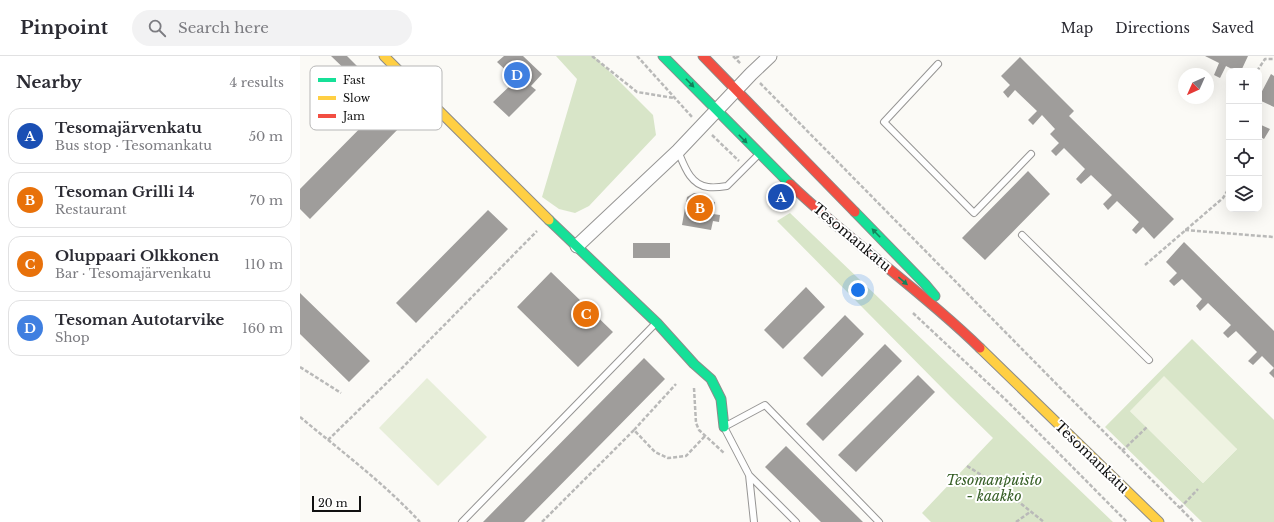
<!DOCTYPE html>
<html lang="en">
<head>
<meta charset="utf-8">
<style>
	:root { --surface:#fff; --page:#f2f2f3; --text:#2b2b33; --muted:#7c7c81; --line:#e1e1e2; --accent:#b45309 }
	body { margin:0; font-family:"Libre Baskerville",serif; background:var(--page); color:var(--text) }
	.controls { position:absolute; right:12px; top:12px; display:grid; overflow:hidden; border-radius:8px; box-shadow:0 4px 16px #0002 }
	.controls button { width:36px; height:36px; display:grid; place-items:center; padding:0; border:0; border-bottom:1px solid var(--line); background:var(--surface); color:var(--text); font:20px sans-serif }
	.compass { position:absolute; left:878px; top:12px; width:36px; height:36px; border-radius:50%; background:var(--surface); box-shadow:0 4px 16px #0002; rotate:225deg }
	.scale { position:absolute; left:12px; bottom:10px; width:49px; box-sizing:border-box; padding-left:4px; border:2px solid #101010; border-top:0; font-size:11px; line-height:14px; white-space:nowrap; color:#101010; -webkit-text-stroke:3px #fff; paint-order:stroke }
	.you { position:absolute; left:558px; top:234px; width:14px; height:14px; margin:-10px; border:3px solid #fff; border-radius:50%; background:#1a73e8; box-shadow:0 0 0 6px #1a73e833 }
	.badge { display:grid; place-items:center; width:26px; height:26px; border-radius:50%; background:var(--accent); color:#fff; font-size:13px; font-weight:700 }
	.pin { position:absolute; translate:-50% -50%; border:2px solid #fff; box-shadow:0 1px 4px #0006 }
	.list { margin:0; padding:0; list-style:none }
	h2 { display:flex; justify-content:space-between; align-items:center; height:52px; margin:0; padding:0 16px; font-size:17px }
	h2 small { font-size:13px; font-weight:400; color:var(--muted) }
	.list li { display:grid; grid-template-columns:26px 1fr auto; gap:12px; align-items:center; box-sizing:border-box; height:56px; margin:0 8px 8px; padding:0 8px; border:1px solid var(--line); border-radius:12px }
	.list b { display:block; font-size:15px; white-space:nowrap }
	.list p { margin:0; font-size:13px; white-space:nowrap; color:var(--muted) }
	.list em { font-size:13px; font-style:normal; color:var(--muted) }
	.icon { flex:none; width:22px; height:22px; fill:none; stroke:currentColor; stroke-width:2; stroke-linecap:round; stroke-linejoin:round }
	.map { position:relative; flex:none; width:974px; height:466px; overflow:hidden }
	header { display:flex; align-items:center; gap:24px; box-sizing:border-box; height:56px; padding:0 20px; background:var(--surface); border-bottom:1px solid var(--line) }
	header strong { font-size:19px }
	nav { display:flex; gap:22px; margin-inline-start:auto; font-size:14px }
	.search { width:280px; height:36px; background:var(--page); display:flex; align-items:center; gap:10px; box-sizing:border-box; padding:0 14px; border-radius:22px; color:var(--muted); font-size:15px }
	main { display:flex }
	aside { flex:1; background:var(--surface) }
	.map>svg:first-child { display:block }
</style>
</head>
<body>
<header>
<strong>Pinpoint</strong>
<div class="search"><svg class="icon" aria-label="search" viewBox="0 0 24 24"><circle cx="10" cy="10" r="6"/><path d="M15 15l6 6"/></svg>Search here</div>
<nav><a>Map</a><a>Directions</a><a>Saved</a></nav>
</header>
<main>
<aside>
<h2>Nearby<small>4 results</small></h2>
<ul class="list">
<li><span class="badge" style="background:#1a4fb4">A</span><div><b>Tesomajärvenkatu</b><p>Bus stop · Tesomankatu</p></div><em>50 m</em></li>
<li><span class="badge" style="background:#e8710a">B</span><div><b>Tesoman Grilli 14</b><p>Restaurant</p></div><em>70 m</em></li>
<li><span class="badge" style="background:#e8710a">C</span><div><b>Oluppaari Olkkonen</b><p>Bar · Tesomajärvenkatu</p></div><em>110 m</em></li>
<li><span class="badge" style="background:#3f7fe0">D</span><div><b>Tesoman Autotarvike</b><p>Shop</p></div><em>160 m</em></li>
</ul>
</aside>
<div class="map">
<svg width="974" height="466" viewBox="0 0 974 466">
	<rect width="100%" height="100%" fill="#fbfaf6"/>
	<path fill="#e7eed9" d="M 127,322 L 187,381 L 138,430 L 79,372 Z"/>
	<path fill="#d8e5c8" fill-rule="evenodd" d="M 256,0 L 294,0 L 353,59 L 356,79 L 289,150 L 275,157 L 259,153 L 242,141 L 277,23 Z
		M 490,157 L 813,466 L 631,466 L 622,457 L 693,382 L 650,340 L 477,165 Z
		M 892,283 L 974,364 L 974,466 L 902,466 L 805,371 ZM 830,355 L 937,393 L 903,427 Z"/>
	<path fill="#eff3e2" d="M 864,320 L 937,393 L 903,427 L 830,355 Z"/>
	<path fill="#9f9d9b" d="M 31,0 L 47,0 L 63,16 L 55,23 Z
		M 204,0 L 223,0 L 242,18 L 231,30 L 236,34 L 209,61 L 193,46 L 216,24 L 197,6 Z
		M 905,0 L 948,0 L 941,15 L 936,15 L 926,10 L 920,22 L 914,19 L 919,7 Z
		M 720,1 L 774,55 L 769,60 L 874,163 L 854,183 L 843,171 L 836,178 L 832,174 L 839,166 L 817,145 L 808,154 L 803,148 L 812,139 L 791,119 L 781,128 L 776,123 L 785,113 L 764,92 L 756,100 L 751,95 L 759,87 L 750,78 L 755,73 L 742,59 L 733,69 L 728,64 L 737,55 L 715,34 L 708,42 L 703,36 L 710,29 L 701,20 Z
		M 971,18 L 974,20 L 974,51 L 959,44 L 959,41 Z
		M 82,50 L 102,69 L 10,163 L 0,153 L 0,133 Z
		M 959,68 L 970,73 L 964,83 L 959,80 Z
		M 728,115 L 750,138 L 685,204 L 662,182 Z
		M 394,137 L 404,138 L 409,145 L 415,146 L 413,158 L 420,159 L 419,166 L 413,165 L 411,174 L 382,169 L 387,141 Z
		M 188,154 L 208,173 L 116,267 L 96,247 Z
		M 884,186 L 974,275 L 974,322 L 969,317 L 974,312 L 962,300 L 953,309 L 948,305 L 957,296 L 936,275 L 928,282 L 923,277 L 931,269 L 908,247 L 900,255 L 896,250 L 902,243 L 882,223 L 874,230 L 869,225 L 877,217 L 866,206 Z
		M 333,187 L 370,187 L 370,202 L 333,202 Z
		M 251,216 L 313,276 L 278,311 L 217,251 Z
		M 506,231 L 525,251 L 483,293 L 464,274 Z
		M 0,237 L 70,305 L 49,326 L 0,278 Z
		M 545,259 L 564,278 L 522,321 L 503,302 Z
		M 585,288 L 602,305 L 523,385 L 506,368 Z
		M 344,302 L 365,323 L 224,466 L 183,466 Z
		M 618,319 L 635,336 L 556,416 L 538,399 Z
		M 486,390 L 563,466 L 521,466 L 465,411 Z"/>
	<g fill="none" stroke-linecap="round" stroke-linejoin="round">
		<defs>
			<path id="lane" d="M 638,8 L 584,66 L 674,157 L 731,98
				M 378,95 C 384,109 390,129 408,131 C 414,132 421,131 427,130 L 458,99
				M 722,179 L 849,304
				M 449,419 L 496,466
				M 162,466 L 355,268
				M 454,466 L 449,419 L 424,371 L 465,349 L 579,466"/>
			<path id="street" d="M 277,190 L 378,95 L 451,18 L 470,0"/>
			<path id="fast" d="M 363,0 L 490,128
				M 555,156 L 625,228 L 635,240
				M 249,164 L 357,267 L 394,308 L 411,323 L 421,343 L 424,371"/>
			<path id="slow" d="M 84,0 L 249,164
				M 680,292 L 859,466"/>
			<path id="jam" d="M 403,0 L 555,156
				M 490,128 C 550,186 620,233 680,292"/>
		</defs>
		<use href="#lane" stroke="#969594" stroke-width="8"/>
		<use href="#street" stroke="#969594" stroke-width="15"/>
		<use href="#fast" stroke="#8c8c8a" stroke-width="11"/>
		<use href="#slow" stroke="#8c8c8a" stroke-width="11"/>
		<use href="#jam" stroke="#8c8c8a" stroke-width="11"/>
		<path stroke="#b9b9b8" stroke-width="2.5" stroke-dasharray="4 2" stroke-linecap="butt" d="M 292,0 L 337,36 L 374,42
			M 337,0 L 392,61
			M 433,0 L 441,8
			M 436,2 L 439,0
			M 957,15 L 965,3 L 974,3
			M 460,27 L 787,359 L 894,466
			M 412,79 L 439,105
			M 885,174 L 974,181
			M 845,209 L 923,142 L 929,132
			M 613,257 L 707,345 L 827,466
			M 0,311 L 41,337
			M 394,332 L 396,367 L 399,374 L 424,397
			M 0,361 C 41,395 84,427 120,466
			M 334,374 L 376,328
			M 28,384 L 100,314 L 237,175
			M 822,395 L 847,371
			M 667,410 L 699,430 L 744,466
			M 880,452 L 898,433
			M 242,466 L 334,374 L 355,396 L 368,402 L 386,400 L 405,380
			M 716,466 L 730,456"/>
		<use href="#lane" stroke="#fefefe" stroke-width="6"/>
		<use href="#street" stroke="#fefefe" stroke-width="13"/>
		<use href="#fast" stroke="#16e098" stroke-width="9"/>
		<use href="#slow" stroke="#ffcf43" stroke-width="9"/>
		<use href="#jam" stroke="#f24e42" stroke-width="9"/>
	</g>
	<defs><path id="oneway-solid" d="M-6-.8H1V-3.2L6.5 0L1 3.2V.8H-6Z"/></defs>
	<g fill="#13825b">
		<use href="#oneway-solid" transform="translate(390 27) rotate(46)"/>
		<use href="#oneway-solid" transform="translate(443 83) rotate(45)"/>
		<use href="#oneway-solid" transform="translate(576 177) rotate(-134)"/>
		<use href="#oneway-solid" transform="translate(603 225) rotate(40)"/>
	</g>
	<g text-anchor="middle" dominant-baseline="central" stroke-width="4" stroke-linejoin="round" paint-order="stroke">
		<g font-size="14" fill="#101010" stroke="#fff">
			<text transform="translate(552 181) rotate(40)">Tesomankatu</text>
			<text transform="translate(792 401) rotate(44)">Tesomankatu</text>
		</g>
		<g font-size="14" font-style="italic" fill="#386028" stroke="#fff">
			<text x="694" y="424">Tesomanpuisto<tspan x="694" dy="16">- kaakko</tspan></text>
		</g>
	</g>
	<rect x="10" y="10" width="132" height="64" rx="6" fill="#fff" stroke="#b7b7b7" stroke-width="1"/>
	<rect x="18" y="22" width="18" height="4" fill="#16e098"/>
	<rect x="18" y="40" width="18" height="4" fill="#ffcf43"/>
	<rect x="18" y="58" width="18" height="4" fill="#f24e42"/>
	<g font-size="11" fill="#101010">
		<text x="43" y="28">Fast</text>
		<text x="43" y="46">Slow</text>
		<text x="43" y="64">Jam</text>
	</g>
</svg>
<div class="controls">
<button>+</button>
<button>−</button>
<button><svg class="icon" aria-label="locate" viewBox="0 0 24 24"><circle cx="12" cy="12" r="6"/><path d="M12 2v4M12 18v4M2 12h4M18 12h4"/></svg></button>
<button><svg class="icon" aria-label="layers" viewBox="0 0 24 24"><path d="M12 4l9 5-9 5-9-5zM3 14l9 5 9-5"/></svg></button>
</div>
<svg class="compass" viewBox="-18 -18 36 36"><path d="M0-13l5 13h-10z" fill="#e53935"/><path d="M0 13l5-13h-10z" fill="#7c7c81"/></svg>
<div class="scale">20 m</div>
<div class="you"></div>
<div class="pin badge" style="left:481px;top:141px;background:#1a4fb4">A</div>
<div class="pin badge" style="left:400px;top:152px;background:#e8710a">B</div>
<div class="pin badge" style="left:286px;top:258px;background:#e8710a">C</div>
<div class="pin badge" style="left:217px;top:19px;background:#3f7fe0">D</div>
</div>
</main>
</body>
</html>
